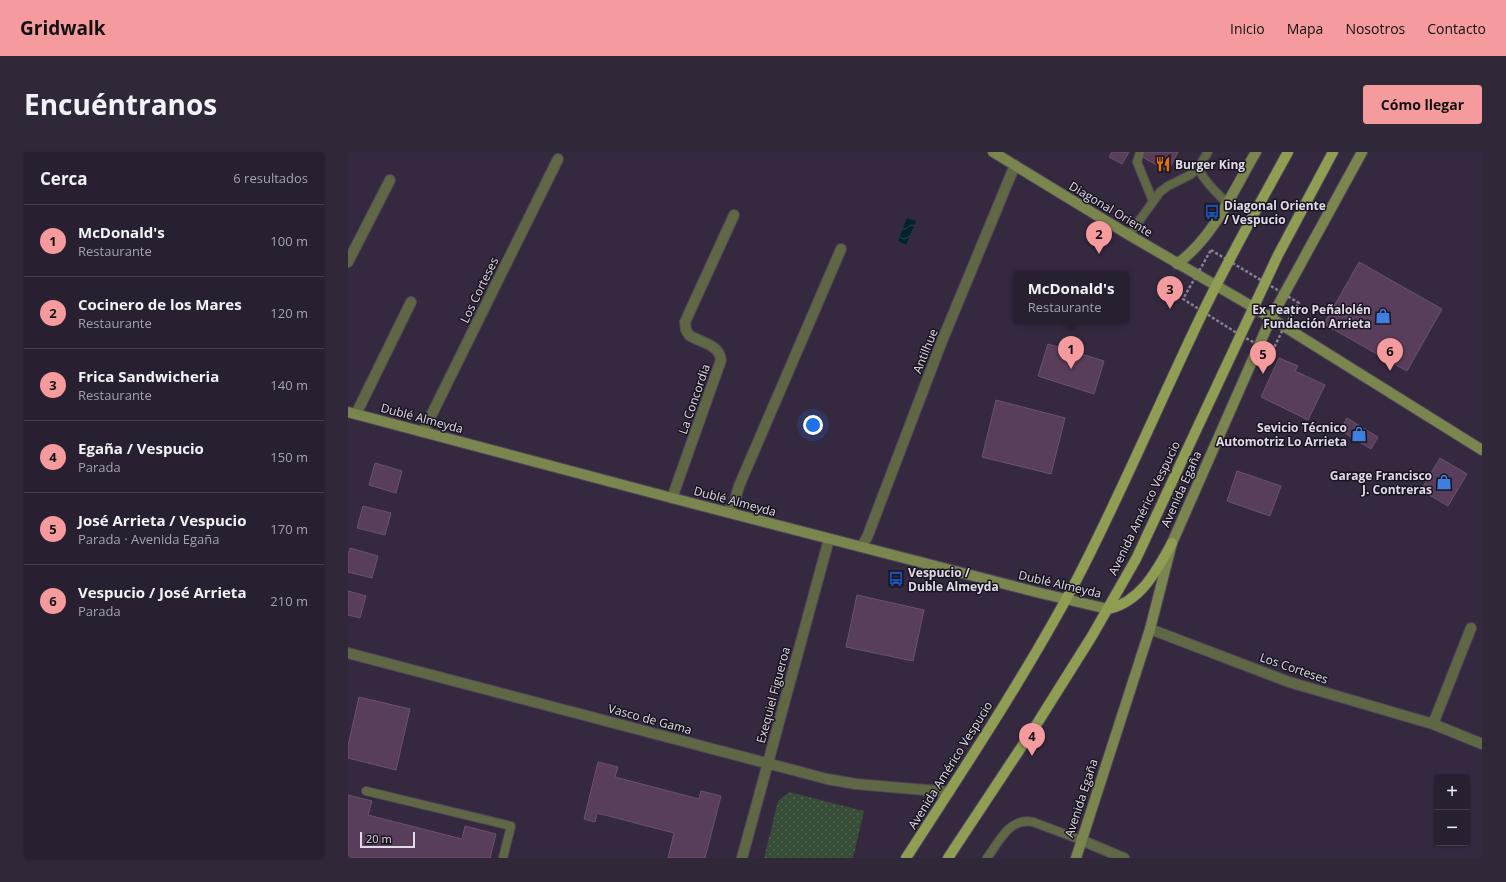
<!DOCTYPE html>
<html lang="es">
<head>
<meta charset="utf-8">
<style>
	:root { --surface:#281f30; --page:#302738; --text:#f1f3f6; --muted:#a5a2ab; --line:#443d4c; --accent:#f59b9e }
	body { margin:0; font-family:"Open Sans",sans-serif; background:var(--page); color:var(--text) }
	.controls { position:absolute; right:12px; bottom:12px; display:grid; overflow:hidden; border-radius:4px; box-shadow:0 1px 3px #0004 }
	.controls button { width:36px; height:36px; display:grid; place-items:center; padding:0; border:0; border-bottom:1px solid var(--line); background:var(--surface); color:var(--text); font:20px sans-serif }
	.scale { position:absolute; left:12px; bottom:10px; width:55px; box-sizing:border-box; padding-left:4px; border:2px solid #e0d9e8; border-top:0; font-size:11px; line-height:14px; white-space:nowrap; color:#e0d9e8; -webkit-text-stroke:3px #1a141f; paint-order:stroke }
	.you { position:absolute; left:465px; top:273px; width:14px; height:14px; margin:-10px; border:3px solid #fff; border-radius:50%; background:#1a73e8; box-shadow:0 0 0 6px #1a73e833 }
	.badge { display:grid; place-items:center; width:26px; height:26px; border-radius:50%; background:var(--accent); color:#111; font-size:13px; font-weight:700 }
	.pin { position:absolute; translate:-50% -33px; filter:drop-shadow(0 1px 2px #0008) }
	.pin::after { content:''; position:absolute; top:21px; width:14px; height:12px; background:inherit; clip-path:polygon(0 0,100% 0,50% 100%) }
	.popup { position:absolute; left:665px; top:119px; width:116px; height:52px; box-sizing:border-box; display:grid; place-content:center; border-radius:4px; background:var(--surface); filter:drop-shadow(0 1px 3px #0005); font-size:13px; white-space:nowrap; color:var(--muted) }
	.popup b { font-size:15px; color:var(--text) }
	.popup::after { content:''; position:absolute; left:50%; top:100%; margin-left:-8px; border:8px solid transparent; border-top-color:var(--surface) }
	.list { margin:0; padding:0; list-style:none }
	h2 { display:flex; justify-content:space-between; align-items:center; height:52px; margin:0; padding:0 16px; font-size:17px }
	h2 small { font-size:13px; font-weight:400; color:var(--muted) }
	.list li { display:grid; grid-template-columns:26px 1fr auto; gap:12px; align-items:center; box-sizing:border-box; height:72px; padding:0 16px; border-top:1px solid var(--line) }
	.list b { display:block; font-size:15px; white-space:nowrap }
	.list p { margin:0; font-size:13px; white-space:nowrap; color:var(--muted) }
	.list em { font-size:13px; font-style:normal; color:var(--muted) }
	.map { position:relative; flex:none; width:1134px; height:706px; overflow:hidden; border-radius:4px }
	header { display:flex; align-items:center; gap:24px; box-sizing:border-box; height:56px; padding:0 20px; background:var(--accent); color:#111 }
	header strong { font-size:19px }
	nav { display:flex; gap:22px; margin-inline-start:auto; font-size:14px }
	.intro { display:flex; align-items:center; justify-content:space-between; box-sizing:border-box; height:96px; padding:0 24px }
	h1 { margin:0; font-size:28px }
	.button { padding:10px 18px; border-radius:4px; background:var(--accent); color:#111; font-size:14px; font-weight:700 }
	main { display:flex; gap:24px; padding:0 24px }
	aside { flex:1; background:var(--surface); border-radius:4px; box-shadow:0 1px 3px #0004 }
	.map>svg:first-child { display:block }
</style>
</head>
<body>
<header>
<strong>Gridwalk</strong>
<nav><a>Inicio</a><a>Mapa</a><a>Nosotros</a><a>Contacto</a></nav>
</header>
<div class="intro"><h1>Encuéntranos</h1><a class="button">Cómo llegar</a></div>
<main>
<aside>
<h2>Cerca<small>6 resultados</small></h2>
<ul class="list">
<li><span class="badge">1</span><div><b>McDonald's</b><p>Restaurante</p></div><em>100 m</em></li>
<li><span class="badge">2</span><div><b>Cocinero de los Mares</b><p>Restaurante</p></div><em>120 m</em></li>
<li><span class="badge">3</span><div><b>Frica Sandwicheria</b><p>Restaurante</p></div><em>140 m</em></li>
<li><span class="badge">4</span><div><b>Egaña / Vespucio</b><p>Parada</p></div><em>150 m</em></li>
<li><span class="badge">5</span><div><b>José Arrieta / Vespucio</b><p>Parada · Avenida Egaña</p></div><em>170 m</em></li>
<li><span class="badge">6</span><div><b>Vespucio / José Arrieta</b><p>Parada</p></div><em>210 m</em></li>
</ul>
</aside>
<div class="map">
<svg width="1134" height="706" viewBox="0 0 1134 706">
	<defs>
		<pattern id="green-dots" width="8" height="8" patternUnits="userSpaceOnUse"><rect width="8" height="8" fill="#374d38"/><path d="M2 2h.1M6 6h.1" fill="none" stroke="#546655" stroke-width="1.8" stroke-linecap="round"/></pattern>
		<pattern id="water-waves" width="16" height="10" patternUnits="userSpaceOnUse"><rect width="16" height="10" fill="#00232e"/><path d="M0 5q4-4 8 0t8 0" fill="none" stroke="#25424c"/></pattern>
	</defs>
	<rect width="100%" height="100%" fill="#352940"/>
	<path fill="url(#green-dots)" d="M 441,640 L 516,659 L 505,706 L 416,706 L 430,649 Z"/>
	<path fill="url(#water-waves)" d="M 559,66 L 568,69 L 558,93 L 550,89 Z"/>
	<path fill="#583e5a" stroke="#69546a" d="M 764,0 L 781,0 L 774,12 L 761,5 Z
		M 797,0 L 830,0 L 820,19 L 794,5 Z
		M 1011,110 L 1094,157 L 1059,219 L 976,172 Z
		M 700,192 L 756,209 L 746,242 L 690,224 Z
		M 931,206 L 950,214 L 947,219 L 977,233 L 960,268 L 913,245 Z
		M 648,248 L 717,266 L 703,322 L 634,305 Z
		M 999,266 L 1030,285 L 1023,297 L 992,278 Z
		M 1092,306 L 1119,322 L 1100,354 L 1073,338 Z
		M 27,311 L 54,319 L 48,341 L 21,333 Z
		M 889,319 L 933,334 L 922,364 L 879,349 Z
		M 15,354 L 43,361 L 37,383 L 9,376 Z
		M 2,396 L 30,404 L 24,426 L 0,420 L 0,403 Z
		M 0,439 L 18,444 L 12,466 L 0,463 Z
		M 509,443 L 576,458 L 565,509 L 498,495 Z
		M 11,545 L 62,557 L 48,618 L 0,606 L 0,594 Z
		M 250,610 L 270,615 L 267,625 L 351,647 L 353,639 L 373,644 L 357,706 L 320,706 L 326,681 L 249,661 L 247,670 L 236,667 Z
		M 0,643 L 24,649 L 20,663 L 114,687 L 117,674 L 148,682 L 142,706 L 0,706 Z"/>
	<g fill="none" stroke-linecap="round" stroke-linejoin="round">
		<defs>
			<path id="lane" d="M 792,0 L 789,10 L 805,49
				M 850,16 C 857,30 868,40 879,51
				M 781,83 L 812,40 L 820,34 L 842,23 L 850,16 L 860,0
				M 18,639 L 163,674 L 155,706
				M 639,706 C 651,690 661,665 685,670 L 733,688"/>
			<path id="street" d="M 0,110 L 42,28
				M 8,262 L 63,150
				M 75,280 L 210,7
				M 324,346 L 373,208 C 371,192 353,191 341,183 L 338,178 L 337,170 L 386,63
				M 380,360 L 387,348 L 391,334 L 493,97
				M 514,395 L 520,383 L 594,189 L 667,13
				M 802,477 L 941,530 L 1085,572 L 1134,592
				M 0,501 L 479,627 L 508,632 L 601,640
				M 1085,572 L 1123,476
				M 733,688 L 776,706
				M 394,706 L 481,387"/>
			<path id="secondary" d="M 645,0 L 781,83 L 905,155 L 1134,298
				M 829,112 C 866,85 885,39 908,0
				M 0,260 L 324,346 L 692,441 L 760,457
				M 728,706 L 802,477 L 824,391 L 923,166 L 1014,0"/>
			<path id="primary" d="M 760,457 C 793,450 809,418 824,391
				M 558,706 C 617,615 678,523 729,427 C 774,340 812,249 855,160 C 881,106 911,53 940,0
				M 600,706 L 690,570 L 744,484 L 788,407 L 930,103 L 985,0"/>
		</defs>
		<use href="#lane" stroke="#50455b" stroke-width="10"/>
		<use href="#street" stroke="#50455b" stroke-width="12"/>
		<use href="#secondary" stroke="#50455b" stroke-width="12"/>
		<use href="#primary" stroke="#50455b" stroke-width="12"/>
		<path stroke="#898093" stroke-width="2.5" stroke-dasharray="3 2" stroke-linecap="butt" d="M 863,98 L 951,151 L 936,175 L 924,200 L 892,183 L 835,147 Z"/>
		<use href="#lane" stroke="#606744" stroke-width="8"/>
		<use href="#street" stroke="#606744" stroke-width="10"/>
		<use href="#secondary" stroke="#7b864e" stroke-width="10"/>
		<use href="#primary" stroke="#909e54" stroke-width="10"/>
	</g>
	<defs>
		<symbol id="restaurant-bare" viewBox="-9 -9 18 18"><path d="M-5-6h1v4h1v-4h1v4h1v-4h1v5L-1.5 .5V6h-2V.5L-5-1ZM5-6V6H3V1.5H1.5Q1.5-4 5-6Z" fill="#e8710a" stroke="#1a141f" stroke-width="2.5" paint-order="stroke"/></symbol>
		<symbol id="bus-bare" viewBox="-9 -9 18 18"><path d="M-5-6H5V4H4V6H2V4H-2V6H-4V4H-5ZM-3.5-4V0h7V-4ZM-3.5 1.2v1.5H-2V1.2ZM2 1.2v1.5H3.5V1.2Z" fill="#1a4fb4" stroke="#1a141f" stroke-width="2.5" paint-order="stroke"/></symbol>
		<symbol id="shop-bare" viewBox="-9 -9 18 18"><path d="M-5-2.5h2.3a2.7 3.5 0 0 1 5.4 0H5L5.5 6h-11ZM-1.5-2.5h3a1.5 2.3 0 0 0-3 0Z" fill="#3f7fe0" stroke="#1a141f" stroke-width="2.5" paint-order="stroke"/></symbol>
	</defs>
	<g fill-rule="evenodd">
		<use href="#restaurant-bare" x="804" y="1" width="22" height="22"/>
		<use href="#bus-bare" x="853" y="49" width="22" height="22"/>
		<use href="#shop-bare" x="1024" y="153" width="22" height="22"/>
		<use href="#shop-bare" x="1000" y="271" width="22" height="22"/>
		<use href="#shop-bare" x="1085" y="319" width="22" height="22"/>
		<use href="#bus-bare" x="537" y="416" width="22" height="22"/>
	</g>
	<g text-anchor="middle" dominant-baseline="central" stroke-width="3" stroke-linejoin="round" paint-order="stroke">
		<g font-size="12" font-weight="bold" fill="#e0d9e8" stroke="#1a141f" text-anchor="start">
			<text x="827" y="12">Burger King</text>
			<text x="876" y="53">Diagonal Oriente<tspan x="876" dy="14">/ Vespucio</tspan></text>
			<text x="1023" y="157" text-anchor="end">Ex Teatro Peñalolén<tspan x="1023" dy="14">Fundación Arrieta</tspan></text>
			<text x="999" y="275" text-anchor="end">Sevicio Técnico<tspan x="999" dy="14">Automotriz Lo Arrieta</tspan></text>
			<text x="1084" y="323" text-anchor="end">Garage Francisco<tspan x="1084" dy="14">J. Contreras</tspan></text>
			<text x="560" y="420">Vespucio /<tspan x="560" dy="14">Duble Almeyda</tspan></text>
		</g>
		<g font-size="12" fill="#e0d9e8" stroke="#1a141f">
			<text transform="translate(763 57) rotate(31)">Diagonal Oriente</text>
			<text transform="translate(131 138) rotate(-64)">Los Corteses</text>
			<text transform="translate(577 199) rotate(-68)">Antilhue</text>
			<text transform="translate(346 247) rotate(-71)">La Concordia</text>
			<text transform="translate(74 266) rotate(15)">Dublé Almeyda</text>
			<text transform="translate(833 337) rotate(-66)">Avenida Egaña</text>
			<text transform="translate(387 349) rotate(15)">Dublé Almeyda</text>
			<text transform="translate(796 356) rotate(-64)">Avenida Américo Vespucio</text>
			<text transform="translate(712 432) rotate(13)">Dublé Almeyda</text>
			<text transform="translate(946 516) rotate(19)">Los Corteses</text>
			<text transform="translate(425 543) rotate(-75)">Exequiel Figueroa</text>
			<text transform="translate(302 567) rotate(15)">Vasco de Gama</text>
			<text transform="translate(602 613) rotate(-58)">Avenida Américo Vespucio</text>
			<text transform="translate(733 646) rotate(-72)">Avenida Egaña</text>
		</g>
	</g>
</svg>
<div class="controls">
<button>+</button>
<button>−</button>
</div>
<div class="scale">20 m</div>
<div class="you"></div>
<div class="pin badge" style="left:723px;top:217px">1</div>
<div class="popup"><b>McDonald's</b>Restaurante</div>
<div class="pin badge" style="left:751px;top:102px">2</div>
<div class="pin badge" style="left:822px;top:157px">3</div>
<div class="pin badge" style="left:684px;top:604px">4</div>
<div class="pin badge" style="left:915px;top:222px">5</div>
<div class="pin badge" style="left:1042px;top:219px">6</div>
</div>
</main>
</body>
</html>
